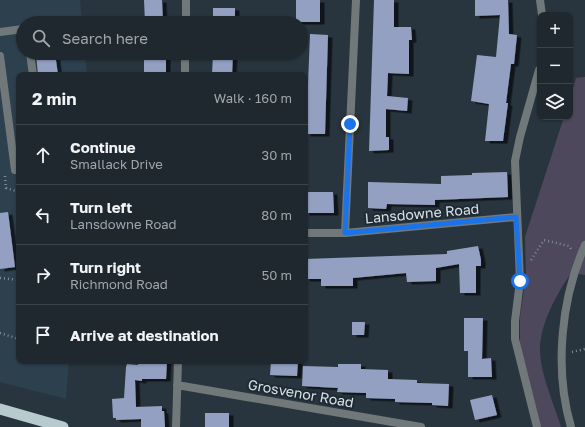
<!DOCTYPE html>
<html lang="en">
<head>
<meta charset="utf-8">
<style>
	:root { --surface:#1e282e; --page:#2b343a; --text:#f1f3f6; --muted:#a1a6aa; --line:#3c444a }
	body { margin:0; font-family:"Golos Text",sans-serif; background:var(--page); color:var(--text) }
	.controls { position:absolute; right:12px; top:12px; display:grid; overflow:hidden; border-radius:8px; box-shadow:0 1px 3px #0004 }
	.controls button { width:36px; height:36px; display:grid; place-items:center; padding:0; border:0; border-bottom:1px solid var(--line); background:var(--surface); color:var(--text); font:20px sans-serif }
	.stop { position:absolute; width:12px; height:12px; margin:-9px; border:3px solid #1a73e8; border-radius:50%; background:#fff }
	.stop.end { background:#1a73e8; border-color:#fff; box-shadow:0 1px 4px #0008 }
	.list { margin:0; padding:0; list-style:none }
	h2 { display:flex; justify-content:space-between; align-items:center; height:52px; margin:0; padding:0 16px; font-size:17px }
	h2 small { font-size:13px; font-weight:400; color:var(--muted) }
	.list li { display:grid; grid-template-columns:26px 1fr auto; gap:12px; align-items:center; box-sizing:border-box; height:60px; padding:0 16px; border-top:1px solid var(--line) }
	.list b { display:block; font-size:15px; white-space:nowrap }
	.list p { margin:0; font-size:13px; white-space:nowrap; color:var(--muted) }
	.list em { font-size:13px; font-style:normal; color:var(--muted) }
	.icon { flex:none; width:22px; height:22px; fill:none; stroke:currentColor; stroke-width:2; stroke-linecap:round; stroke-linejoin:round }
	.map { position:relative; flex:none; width:585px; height:427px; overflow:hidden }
	.search { position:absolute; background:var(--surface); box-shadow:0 1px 3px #0004; left:16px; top:16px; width:292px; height:44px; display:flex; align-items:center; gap:10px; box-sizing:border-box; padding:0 14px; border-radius:22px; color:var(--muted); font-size:15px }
	.panel { position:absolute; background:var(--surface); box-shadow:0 1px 3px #0004; left:16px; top:72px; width:292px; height:292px; border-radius:8px }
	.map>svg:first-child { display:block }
</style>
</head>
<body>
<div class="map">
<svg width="585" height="427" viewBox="0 0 585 427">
	<defs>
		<filter id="shadow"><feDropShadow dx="4.5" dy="2.5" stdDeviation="0" flood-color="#0009"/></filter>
	</defs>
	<rect width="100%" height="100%" fill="#28353e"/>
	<path fill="#2d404d" d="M 0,0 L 80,0 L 82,23 L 23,23 L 23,53 L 85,53 L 87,75 L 19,75 L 19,361 L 69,361 L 66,399 L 0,382 Z"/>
	<path fill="#4e485d" d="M 585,77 L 585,275 L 571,273 C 557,294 540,323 540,350 C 540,373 554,404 561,427 L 539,427 L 520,351 L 520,317 L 526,275 L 525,237 L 564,117 L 570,117 L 570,98 L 576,78 Z"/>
	<path fill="#93a0c2" filter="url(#shadow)" d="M 144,0 L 162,0 L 163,23 L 145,23 Z
		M 296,0 L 320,0 L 320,22 L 296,22 Z
		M 374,0 L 394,0 L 394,27 L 411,27 L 412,40 L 409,40 L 409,74 L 388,73 L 387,96 L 408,98 L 407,111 L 386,109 L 386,137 L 389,137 L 389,150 L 369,151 Z
		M 475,0 L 508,0 L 509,34 L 517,35 L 514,64 L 511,64 L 506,103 L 508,103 L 503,141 L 485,141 L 489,104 L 471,101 L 477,55 L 496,57 L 500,15 L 475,16 Z
		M 213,8 L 235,8 L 235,23 L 213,23 Z
		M 310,34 L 328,35 L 325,134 L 306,134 Z
		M 36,53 L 55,53 L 58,75 L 38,75 Z
		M 144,53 L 166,53 L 166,75 L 144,75 Z
		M 213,53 L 233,53 L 232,75 L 212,75 Z
		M 507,172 L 508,197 L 435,200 L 435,205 L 387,204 L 386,209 L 368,208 L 368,182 L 441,184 L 441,176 L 472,175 L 472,173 Z
		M 305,192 L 333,192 L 334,213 L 305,213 Z
		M 8,212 L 15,267 L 0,269 L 0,213 Z
		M 478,246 L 481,260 L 481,266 L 476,266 L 476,293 L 460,293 L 459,264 L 436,268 L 436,281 L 407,282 L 406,273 L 353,278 L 353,286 L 321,286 L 321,279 L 305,279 L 305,259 L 447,254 L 447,251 Z
		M 464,318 L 483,318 L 482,359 L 491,358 L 492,377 L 468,377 L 468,351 L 464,351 Z
		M 352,322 L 365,322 L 364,335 L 352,335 Z
		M 138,361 L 167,361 L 166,379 L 142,379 L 142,381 L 135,380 L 136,407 L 162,406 L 162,411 L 164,411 L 165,427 L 141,427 L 141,419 L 116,420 L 116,418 L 113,418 L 112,399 L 124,398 L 126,367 L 127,364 L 138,365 Z
		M 271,361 L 298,361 L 297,376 L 270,375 Z
		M 338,364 L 361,364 L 361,369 L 388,370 L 388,379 L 417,380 L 417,383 L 449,384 L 448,406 L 432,405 L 432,403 L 395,402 L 395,399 L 366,398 L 366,393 L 337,392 L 338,388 L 302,386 L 303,366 L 338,367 Z
		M 492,395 L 497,415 L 475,420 L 470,400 Z
		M 205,413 L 229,413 L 229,427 L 205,427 Z"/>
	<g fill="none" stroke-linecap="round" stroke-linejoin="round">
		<path stroke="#838d94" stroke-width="2.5" stroke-dasharray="1 3" stroke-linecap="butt" d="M 5,176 L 6,189
			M 6,188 L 19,192
			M 531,260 L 544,240 L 569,246 L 571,249
			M 0,278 L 19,280
			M 0,333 L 19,339
			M 572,352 L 585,349"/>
		<path stroke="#70787a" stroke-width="8" d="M 540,0 L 542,15
			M 0,32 L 23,29
			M 30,53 L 33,75
			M 0,56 L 15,170 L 19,169"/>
		<path stroke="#70787a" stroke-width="8" d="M 186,23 L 186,0
			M 185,75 L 185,53
			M 305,233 L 345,233 L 516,217
			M 345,233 L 356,0
			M 177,385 L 421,427
			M 176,427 L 178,361
			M 537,427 L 515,339 L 515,321 L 520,281 L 515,161 L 520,137 L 539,70
			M 571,427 C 554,369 561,299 585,245"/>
		<path stroke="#b7cace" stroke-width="11" d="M 0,409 L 63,427"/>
	</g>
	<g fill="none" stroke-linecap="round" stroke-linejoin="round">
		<path stroke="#1a73e8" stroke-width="5" d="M 350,124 L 345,233 L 516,217 L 520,281"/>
	</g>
	<g text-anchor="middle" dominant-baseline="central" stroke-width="4" stroke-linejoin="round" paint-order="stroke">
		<g font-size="14" fill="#d9e1e6" stroke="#1e2b34">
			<text transform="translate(422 213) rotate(-5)">Lansdowne Road</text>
			<text transform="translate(301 393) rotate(10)">Grosvenor Road</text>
		</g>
	</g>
</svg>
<div class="controls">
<button>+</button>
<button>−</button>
<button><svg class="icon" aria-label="layers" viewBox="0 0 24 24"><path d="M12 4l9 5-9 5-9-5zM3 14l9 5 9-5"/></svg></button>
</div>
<div class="stop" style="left:520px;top:281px"></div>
<div class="stop end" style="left:350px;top:124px"></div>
<div class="search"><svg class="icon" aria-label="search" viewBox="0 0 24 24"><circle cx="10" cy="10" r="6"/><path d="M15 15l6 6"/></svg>Search here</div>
<section class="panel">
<h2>2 min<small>Walk · 160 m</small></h2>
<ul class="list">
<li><svg class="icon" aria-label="ahead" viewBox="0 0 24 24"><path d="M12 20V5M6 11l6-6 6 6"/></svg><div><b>Continue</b><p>Smallack Drive</p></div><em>30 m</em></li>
<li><svg class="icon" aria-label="left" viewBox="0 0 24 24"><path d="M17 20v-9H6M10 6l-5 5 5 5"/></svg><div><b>Turn left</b><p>Lansdowne Road</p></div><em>80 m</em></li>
<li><svg class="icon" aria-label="right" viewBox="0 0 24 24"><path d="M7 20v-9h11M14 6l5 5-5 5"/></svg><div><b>Turn right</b><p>Richmond Road</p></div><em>50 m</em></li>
<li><svg class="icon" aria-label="arrive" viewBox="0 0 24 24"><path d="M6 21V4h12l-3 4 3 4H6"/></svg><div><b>Arrive at destination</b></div></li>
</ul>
</section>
</div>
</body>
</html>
